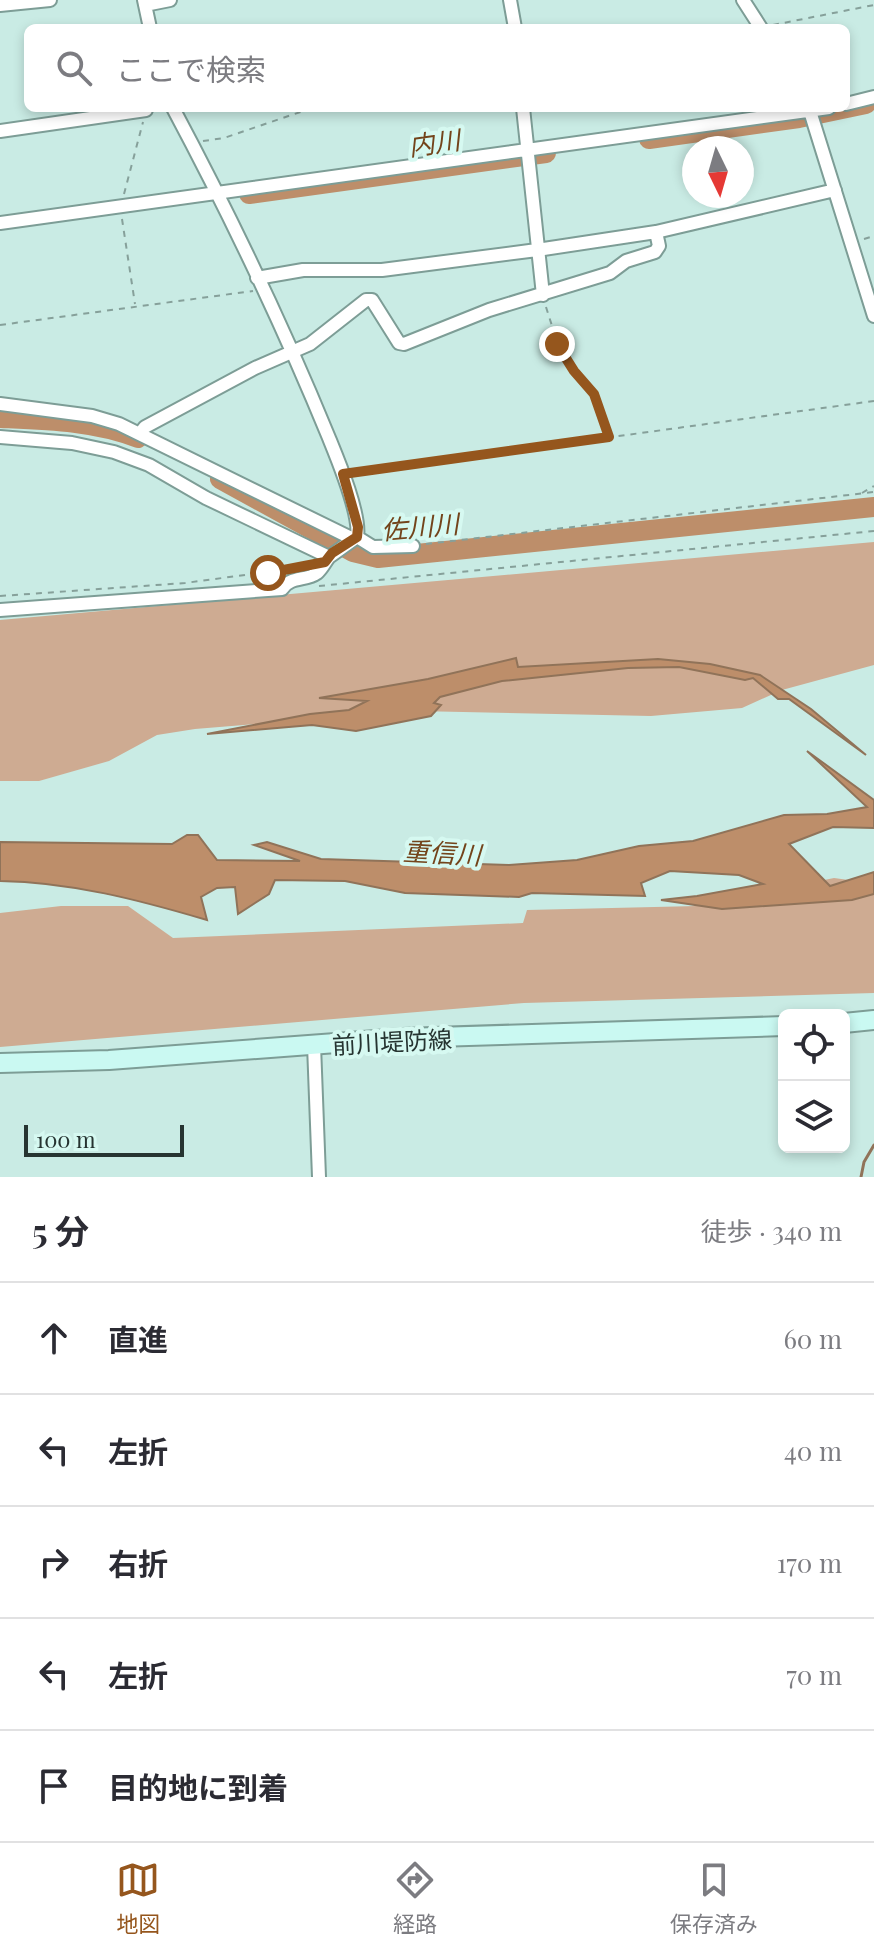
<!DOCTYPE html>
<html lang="ja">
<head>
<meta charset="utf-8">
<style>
	:root { --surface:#fff; --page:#f7f7f7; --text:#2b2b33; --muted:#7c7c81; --line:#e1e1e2; --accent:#95561d }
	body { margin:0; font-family:"Playfair Display","Noto Sans JP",serif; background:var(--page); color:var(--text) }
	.controls { position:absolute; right:24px; bottom:24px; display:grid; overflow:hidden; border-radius:12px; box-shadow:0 4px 12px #0003 }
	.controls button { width:72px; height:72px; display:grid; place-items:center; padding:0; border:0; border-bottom:2px solid var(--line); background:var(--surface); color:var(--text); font:40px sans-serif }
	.compass { position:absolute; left:682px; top:136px; width:72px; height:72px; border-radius:50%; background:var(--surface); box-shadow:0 4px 12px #0003; rotate:175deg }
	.scale { position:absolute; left:24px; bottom:20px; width:160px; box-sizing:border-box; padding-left:8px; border:4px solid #263431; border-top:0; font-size:22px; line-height:28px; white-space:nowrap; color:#263431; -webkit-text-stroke:6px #d6f9f1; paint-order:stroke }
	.stop { position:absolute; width:24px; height:24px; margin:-18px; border:6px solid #95561d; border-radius:50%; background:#fff }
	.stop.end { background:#95561d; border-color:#fff; box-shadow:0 2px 8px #0008 }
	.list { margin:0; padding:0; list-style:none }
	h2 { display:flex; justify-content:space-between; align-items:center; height:104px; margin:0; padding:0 32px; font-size:34px }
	h2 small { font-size:26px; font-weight:400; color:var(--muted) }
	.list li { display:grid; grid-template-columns:52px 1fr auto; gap:24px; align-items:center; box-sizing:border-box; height:112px; padding:0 32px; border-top:2px solid var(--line) }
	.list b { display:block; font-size:30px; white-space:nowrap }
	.list em { font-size:26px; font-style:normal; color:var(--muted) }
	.icon { flex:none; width:44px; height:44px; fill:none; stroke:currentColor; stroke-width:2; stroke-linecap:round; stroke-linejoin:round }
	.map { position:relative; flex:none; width:874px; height:1177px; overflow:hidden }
	.search { position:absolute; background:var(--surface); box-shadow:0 4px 12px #0003; left:24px; right:24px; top:24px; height:88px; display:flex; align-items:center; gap:20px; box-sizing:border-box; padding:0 28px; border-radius:12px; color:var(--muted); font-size:30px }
	.sheet { height:664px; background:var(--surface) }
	nav { display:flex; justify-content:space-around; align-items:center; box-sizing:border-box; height:112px; border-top:2px solid var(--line); background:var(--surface); font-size:22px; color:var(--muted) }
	nav a { display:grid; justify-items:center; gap:4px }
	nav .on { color:var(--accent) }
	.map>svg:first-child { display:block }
</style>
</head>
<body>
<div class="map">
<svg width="874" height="1177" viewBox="0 0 874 1177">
	<rect width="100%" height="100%" fill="#c9ebe4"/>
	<path fill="#ceab92" d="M 874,542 L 874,665 L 782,690 L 742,708 L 651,716 L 416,711 L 195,729 L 157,735 L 109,761 L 39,781 L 0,781 L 0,620 Z
		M 834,878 L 856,881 L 874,887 L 874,993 L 524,1003 L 0,1047 L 0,913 L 61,906 L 128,906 L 173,938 L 523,923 L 527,910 L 697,906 Z"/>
	<path fill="#bd8e6a" stroke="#907359" stroke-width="2" d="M 516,658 L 518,667 L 658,659 L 710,664 L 760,675 L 811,709 L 866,755 L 789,699 L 778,699 L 753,678 L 745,680 L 679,667 L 628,668 L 502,681 L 440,697 L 434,703 L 441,705 L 431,716 L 356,731 L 312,725 L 207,734 L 310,714 L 349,710 L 367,701 L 319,698 L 428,679 Z
		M 807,751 L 874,800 L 874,828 L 833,827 L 789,844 L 830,886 L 874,872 L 874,894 L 852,900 L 722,909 L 661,900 L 697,896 L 763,884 L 739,875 L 670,871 L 641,883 L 645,896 L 532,893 L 519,897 L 405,893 L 345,881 L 275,880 L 269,894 L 238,914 L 235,887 L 217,888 L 201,897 L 207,920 C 139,900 71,882 0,881 L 0,842 L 172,844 L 187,835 L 198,835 L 217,860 L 300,861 L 254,845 L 267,842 L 321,859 L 509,865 L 577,860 L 639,846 L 693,841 L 784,815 L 827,814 L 867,807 Z"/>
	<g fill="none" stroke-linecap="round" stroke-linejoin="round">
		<path stroke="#907359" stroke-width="3" d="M 861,1177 L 864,1162 L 874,1145"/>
		<path stroke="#bd8e6a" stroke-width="20" d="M 649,139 L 799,118 L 866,104
			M 249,194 L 546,153
			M 0,418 C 46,420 94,421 138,438
			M 220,479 L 353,552 L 378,558 L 874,507"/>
		<defs>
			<path id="street" d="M 144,0 L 150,28
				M 510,0 L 515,28
				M 743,0 L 761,28
				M 0,5 L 50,0
				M 145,5 L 170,0
				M 846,104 L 874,97
				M 173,108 C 230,215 283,326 329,438 C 338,460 361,515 357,537 L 373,547 L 413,546
				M 523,108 L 543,295
				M 809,108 L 874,316
				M 0,131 L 146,110
				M 0,223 L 829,108
				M 257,278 L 303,270 L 382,270 L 537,250 L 656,232 L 835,190
				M 0,404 L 92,416 L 119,424 L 351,538
				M 141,432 L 145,427 L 255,368 L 310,344 L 366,300 L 372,300 L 399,343 L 404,344 L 489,310 L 610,273 L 626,261 L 655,252 L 659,246 L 656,232
				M 0,437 L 72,443 L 114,452 L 149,465 L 206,498 L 329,557 L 357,537
				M 0,610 L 282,589 C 290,576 306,581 317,573 C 322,569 325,562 329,557
				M 314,1045 L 319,1177"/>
			<path id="secondary" d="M 844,1023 L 874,1020
				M 0,1063 L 109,1060 L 403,1038 L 784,1026"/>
		</defs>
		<use href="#street" stroke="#7d9d96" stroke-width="16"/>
		<use href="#secondary" stroke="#7d9d96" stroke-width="22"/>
		<path stroke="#86a09a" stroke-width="2" stroke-dasharray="6 6" stroke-linecap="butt" d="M 773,25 L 874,5
			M 203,141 L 224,138 L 312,108
			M 124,194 L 143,122
			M 122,219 L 135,304
			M 864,239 L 874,236
			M 546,307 L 560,351 L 594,394 L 608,436
			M 0,325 L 253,291
			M 357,472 L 874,401
			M 862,493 L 874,486
			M 426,544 L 874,492
			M 319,586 L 874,531
			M 0,596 L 185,583 L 289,569
			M 792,1013 L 834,1011"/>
		<use href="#street" stroke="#fff" stroke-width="12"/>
		<use href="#secondary" stroke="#caf9f2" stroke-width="18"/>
	</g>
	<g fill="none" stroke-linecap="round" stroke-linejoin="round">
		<path stroke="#95561d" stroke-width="10" d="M 268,573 L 325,562 L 332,553 L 357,537 L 358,527 L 343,474 L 609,437 L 594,394 L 574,371 L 557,344"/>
	</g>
	<g text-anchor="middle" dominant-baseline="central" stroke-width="8" stroke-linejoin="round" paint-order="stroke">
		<g font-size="24" fill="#263431" stroke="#d6f9f1">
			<text transform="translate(392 1041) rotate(-3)">前川堤防線</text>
		</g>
		<g font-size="26" font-style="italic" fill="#73441b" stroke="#d6f9f1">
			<text transform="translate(434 142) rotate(-8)">内川</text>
			<text transform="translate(420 526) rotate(-5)">佐川川</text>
			<text transform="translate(442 852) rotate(3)">重信川</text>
		</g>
	</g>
</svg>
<div class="controls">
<button><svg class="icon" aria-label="locate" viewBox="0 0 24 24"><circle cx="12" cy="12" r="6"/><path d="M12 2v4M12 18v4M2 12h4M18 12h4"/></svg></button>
<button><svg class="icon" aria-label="layers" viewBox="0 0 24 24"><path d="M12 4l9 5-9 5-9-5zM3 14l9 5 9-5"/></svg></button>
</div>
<svg class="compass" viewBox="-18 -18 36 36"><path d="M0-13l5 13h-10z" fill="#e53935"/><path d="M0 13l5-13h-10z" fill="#7c7c81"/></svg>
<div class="scale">100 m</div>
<div class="stop" style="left:268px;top:573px"></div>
<div class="stop end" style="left:557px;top:344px"></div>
<div class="search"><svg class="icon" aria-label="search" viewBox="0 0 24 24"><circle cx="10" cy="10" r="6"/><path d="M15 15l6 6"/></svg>ここで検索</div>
</div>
<section class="sheet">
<h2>5 分<small>徒歩 · 340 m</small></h2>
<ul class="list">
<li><svg class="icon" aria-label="ahead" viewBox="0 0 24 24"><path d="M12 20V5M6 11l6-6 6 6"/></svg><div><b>直進</b></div><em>60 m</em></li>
<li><svg class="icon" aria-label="left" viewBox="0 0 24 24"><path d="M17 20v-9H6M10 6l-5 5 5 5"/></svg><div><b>左折</b></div><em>40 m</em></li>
<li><svg class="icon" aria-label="right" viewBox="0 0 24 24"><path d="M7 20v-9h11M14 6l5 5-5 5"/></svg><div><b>右折</b></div><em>170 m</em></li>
<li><svg class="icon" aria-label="left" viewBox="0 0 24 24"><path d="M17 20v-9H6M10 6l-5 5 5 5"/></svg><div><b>左折</b></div><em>70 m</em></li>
<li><svg class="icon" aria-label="arrive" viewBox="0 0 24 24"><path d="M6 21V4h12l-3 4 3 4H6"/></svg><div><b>目的地に到着</b></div></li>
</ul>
</section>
<nav>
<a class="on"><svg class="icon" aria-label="map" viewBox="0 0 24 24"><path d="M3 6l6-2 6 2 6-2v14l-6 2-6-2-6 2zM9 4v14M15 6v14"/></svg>地図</a>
<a><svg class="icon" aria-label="directions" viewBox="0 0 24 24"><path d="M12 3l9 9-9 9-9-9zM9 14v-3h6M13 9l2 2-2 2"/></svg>経路</a>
<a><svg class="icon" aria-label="saved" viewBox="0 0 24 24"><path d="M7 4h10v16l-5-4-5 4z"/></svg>保存済み</a>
</nav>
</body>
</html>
